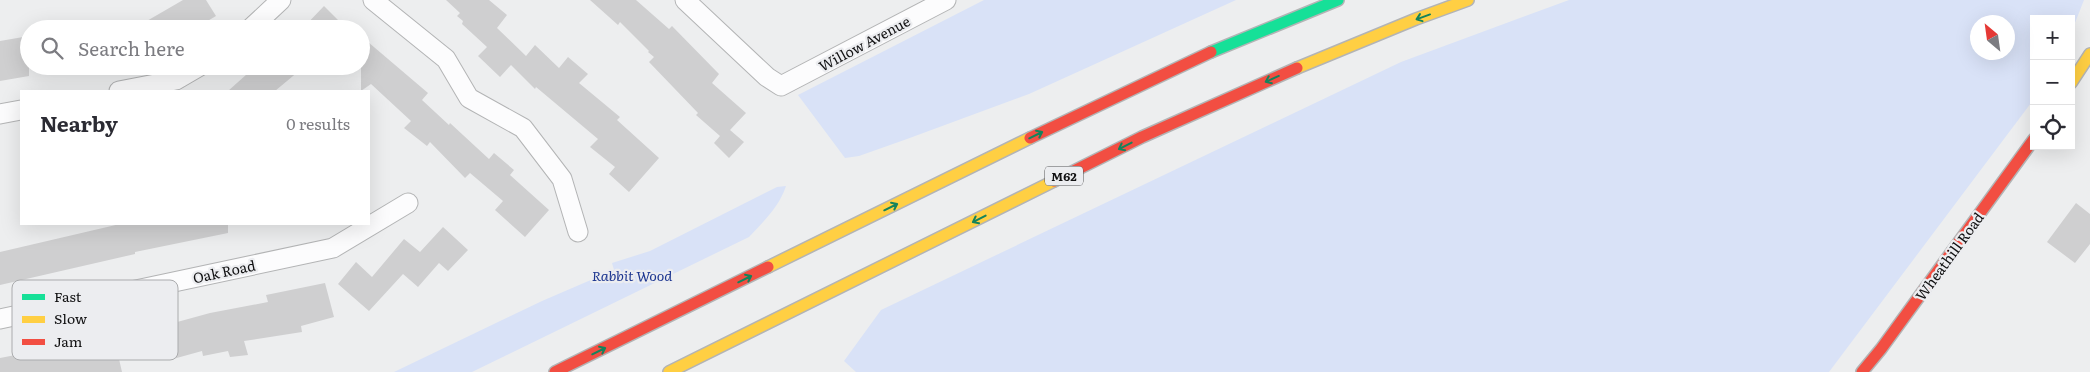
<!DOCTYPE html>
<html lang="en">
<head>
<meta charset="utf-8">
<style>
	:root { --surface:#fff; --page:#f2f2f3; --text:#2b2b33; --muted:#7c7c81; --line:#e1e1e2 }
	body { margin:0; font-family:Literata,serif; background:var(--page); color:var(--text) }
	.controls { position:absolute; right:15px; top:15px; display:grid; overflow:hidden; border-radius:0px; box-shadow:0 5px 20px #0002 }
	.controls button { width:45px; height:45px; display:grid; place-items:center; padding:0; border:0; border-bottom:1px solid var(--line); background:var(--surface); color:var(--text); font:25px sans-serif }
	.compass { position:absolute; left:1970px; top:15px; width:45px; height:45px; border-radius:50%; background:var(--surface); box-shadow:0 5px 20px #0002; rotate:331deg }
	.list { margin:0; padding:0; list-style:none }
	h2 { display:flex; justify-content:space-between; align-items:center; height:65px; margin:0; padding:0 20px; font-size:21px }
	h2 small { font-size:16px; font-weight:400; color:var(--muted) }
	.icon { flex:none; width:28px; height:28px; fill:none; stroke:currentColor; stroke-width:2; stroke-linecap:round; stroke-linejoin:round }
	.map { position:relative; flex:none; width:2090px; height:372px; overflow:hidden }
	.search { position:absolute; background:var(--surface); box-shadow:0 5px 20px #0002; left:20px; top:20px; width:350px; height:55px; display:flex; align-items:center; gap:12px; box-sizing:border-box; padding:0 18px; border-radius:28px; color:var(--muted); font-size:19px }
	.panel { position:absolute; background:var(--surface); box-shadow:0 5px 20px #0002; left:20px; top:90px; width:350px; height:135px; border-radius:0px }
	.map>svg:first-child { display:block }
</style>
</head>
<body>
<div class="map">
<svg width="2090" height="372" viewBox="0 0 2090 372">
	<rect width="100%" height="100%" fill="#edeeef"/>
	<path fill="#d9e2f7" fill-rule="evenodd" d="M 984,0 L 1236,0 L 1029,94 L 907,139 L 859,156 L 845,158 L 798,95 Z
		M 1569,0 L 2084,0 L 2071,33 L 2071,19 L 2034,19 L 2034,99 L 1829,372 L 856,372 L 844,361 L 881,310 L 1401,62 ZM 2008,22 L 2008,52 L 1978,52 L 1978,22 Z
		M 786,186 C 779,207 764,221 749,237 L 472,372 L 394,372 L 542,301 L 614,270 L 612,263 L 650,251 L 777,187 Z"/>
	<path fill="#cfcfd0" d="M 183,0 L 206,0 L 216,16 L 194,29 L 133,29 Z
		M 446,0 L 489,0 L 507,15 L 497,28 L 526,56 L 535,45 L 559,68 L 568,57 L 588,74 L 579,83 L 620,117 L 617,120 L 659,158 L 629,192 L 609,174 L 615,167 L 590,147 L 598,139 L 536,87 L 535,89 L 511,65 L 500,77 L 478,56 L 487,47 L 462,24 L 463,21 L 457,16 L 460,13 Z
		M 590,0 L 636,0 L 669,29 L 672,26 L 719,74 L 712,83 L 746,113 L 730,130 L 744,142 L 729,158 L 714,143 L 720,136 L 696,115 L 698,113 L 649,62 L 654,57 L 648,52 L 649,51 L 620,22 L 618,25 Z
		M 324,6 L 347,29 L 302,29 Z
		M 29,36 L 29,76 L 0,81 L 0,41 Z
		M 361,36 L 428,93 L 422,100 L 449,125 L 450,123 L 489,159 L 494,153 L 514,170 L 510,175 L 549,210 L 525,237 L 495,210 L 503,201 L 470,173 L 465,178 L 430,142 L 427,146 L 404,128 L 411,121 L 371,84 L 361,91 Z
		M 256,66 L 305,66 L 275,91 L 228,91 Z
		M 2076,203 L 2090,214 L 2090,244 L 2075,263 L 2047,242 Z
		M 120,224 L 228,224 L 228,233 L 135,252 L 135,254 L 0,285 L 0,252 Z
		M 443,227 L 468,250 L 448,271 L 439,263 L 418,287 L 403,274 L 369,311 L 338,284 L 356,262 L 372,277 L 404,239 L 420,252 Z
		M 325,283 L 334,317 L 301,326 L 302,332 L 244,341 L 248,355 L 230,357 L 228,351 L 203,356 L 202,351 L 173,359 L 170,347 L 119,359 L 122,372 L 0,372 L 0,358 L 73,344 L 73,346 L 117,334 L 116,331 L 158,322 L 159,327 L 210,313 L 268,302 L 266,295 Z"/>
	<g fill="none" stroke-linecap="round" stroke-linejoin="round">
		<defs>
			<path id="street" d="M 373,0 L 446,59 L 469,98 L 523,128 L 562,179 L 578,232
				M 685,0 L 767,77 L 781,86 L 946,0
				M 250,29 L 281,0
				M 119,91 L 176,80 L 200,66
				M 0,114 L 21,110
				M 0,319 L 333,248 L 408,203"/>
			<path id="fast" d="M 1211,52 L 1338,0"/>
			<path id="slow" d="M 1297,68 L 1416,19 L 1468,0
				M 2071,83 L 2090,54
				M 768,267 L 1030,138
				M 669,372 L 1054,181"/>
			<path id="jam" d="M 1030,138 L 1211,52
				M 1054,181 L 1142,137 L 1297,68
				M 555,372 L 768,267
				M 1862,372 L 1881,349 L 2034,139"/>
		</defs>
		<use href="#street" stroke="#b3b4b5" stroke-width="21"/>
		<use href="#fast" stroke="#b3b4b5" stroke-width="14"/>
		<use href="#slow" stroke="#b3b4b5" stroke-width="14"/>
		<use href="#jam" stroke="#b3b4b5" stroke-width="14"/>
		<use href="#street" stroke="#fcfcfd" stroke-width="19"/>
		<use href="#fast" stroke="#16e098" stroke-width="11"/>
		<use href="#slow" stroke="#ffcf43" stroke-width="11"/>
		<use href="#jam" stroke="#f24e42" stroke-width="11"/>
	</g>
	<defs><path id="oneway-shaft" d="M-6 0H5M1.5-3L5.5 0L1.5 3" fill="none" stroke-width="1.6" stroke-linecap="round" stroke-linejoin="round" transform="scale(1.25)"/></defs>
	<g stroke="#14835c">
		<use href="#oneway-shaft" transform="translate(1423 17) rotate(160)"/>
		<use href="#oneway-shaft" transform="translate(1272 79) rotate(156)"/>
		<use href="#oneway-shaft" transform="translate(1036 135) rotate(-26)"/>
		<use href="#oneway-shaft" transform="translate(1125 146) rotate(153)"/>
		<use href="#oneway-shaft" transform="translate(891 207) rotate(-26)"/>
		<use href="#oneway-shaft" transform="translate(979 219) rotate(153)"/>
		<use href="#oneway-shaft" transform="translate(745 279) rotate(-26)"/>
		<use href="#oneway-shaft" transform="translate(599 351) rotate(-26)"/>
	</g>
	<g text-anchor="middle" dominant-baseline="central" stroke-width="4.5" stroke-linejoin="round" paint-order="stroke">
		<rect fill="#ecedf0" stroke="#535355" stroke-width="1" x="1045" y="166.5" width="38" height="19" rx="4"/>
		<g font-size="12" font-weight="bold" fill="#111112">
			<text x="1064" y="176">M62</text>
		</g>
		<g font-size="14" fill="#111112" stroke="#ecedf0">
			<text transform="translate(864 43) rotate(-28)">Willow Avenue</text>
			<text transform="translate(1949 256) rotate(-54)">Wheathill Road</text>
			<text transform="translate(224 271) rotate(-12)">Oak Road</text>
		</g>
		<g font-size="14" font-style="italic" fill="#1f3891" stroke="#ecedf0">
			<text x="632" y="275">Rabbit Wood</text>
		</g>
	</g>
	<rect x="12" y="280" width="166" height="80" rx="8" fill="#ecedf0" stroke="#aaabad" stroke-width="1"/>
	<rect x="22" y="294" width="23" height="6" fill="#16e098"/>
	<rect x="22" y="316" width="23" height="7" fill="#ffcf43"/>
	<rect x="22" y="339" width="23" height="6" fill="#f24e42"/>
	<g font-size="14" fill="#111112">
		<text x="54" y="302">Fast</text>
		<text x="54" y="324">Slow</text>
		<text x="54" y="347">Jam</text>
	</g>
</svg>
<div class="controls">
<button>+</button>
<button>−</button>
<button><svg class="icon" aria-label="locate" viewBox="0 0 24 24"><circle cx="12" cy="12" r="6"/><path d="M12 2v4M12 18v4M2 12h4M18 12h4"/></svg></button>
</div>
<svg class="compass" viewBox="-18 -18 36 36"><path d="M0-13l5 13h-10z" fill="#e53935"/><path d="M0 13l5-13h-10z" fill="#7c7c81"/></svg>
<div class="search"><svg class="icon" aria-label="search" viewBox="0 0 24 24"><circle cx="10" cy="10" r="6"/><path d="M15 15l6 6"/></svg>Search here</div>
<section class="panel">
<h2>Nearby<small>0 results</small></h2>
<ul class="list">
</ul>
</section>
</div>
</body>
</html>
